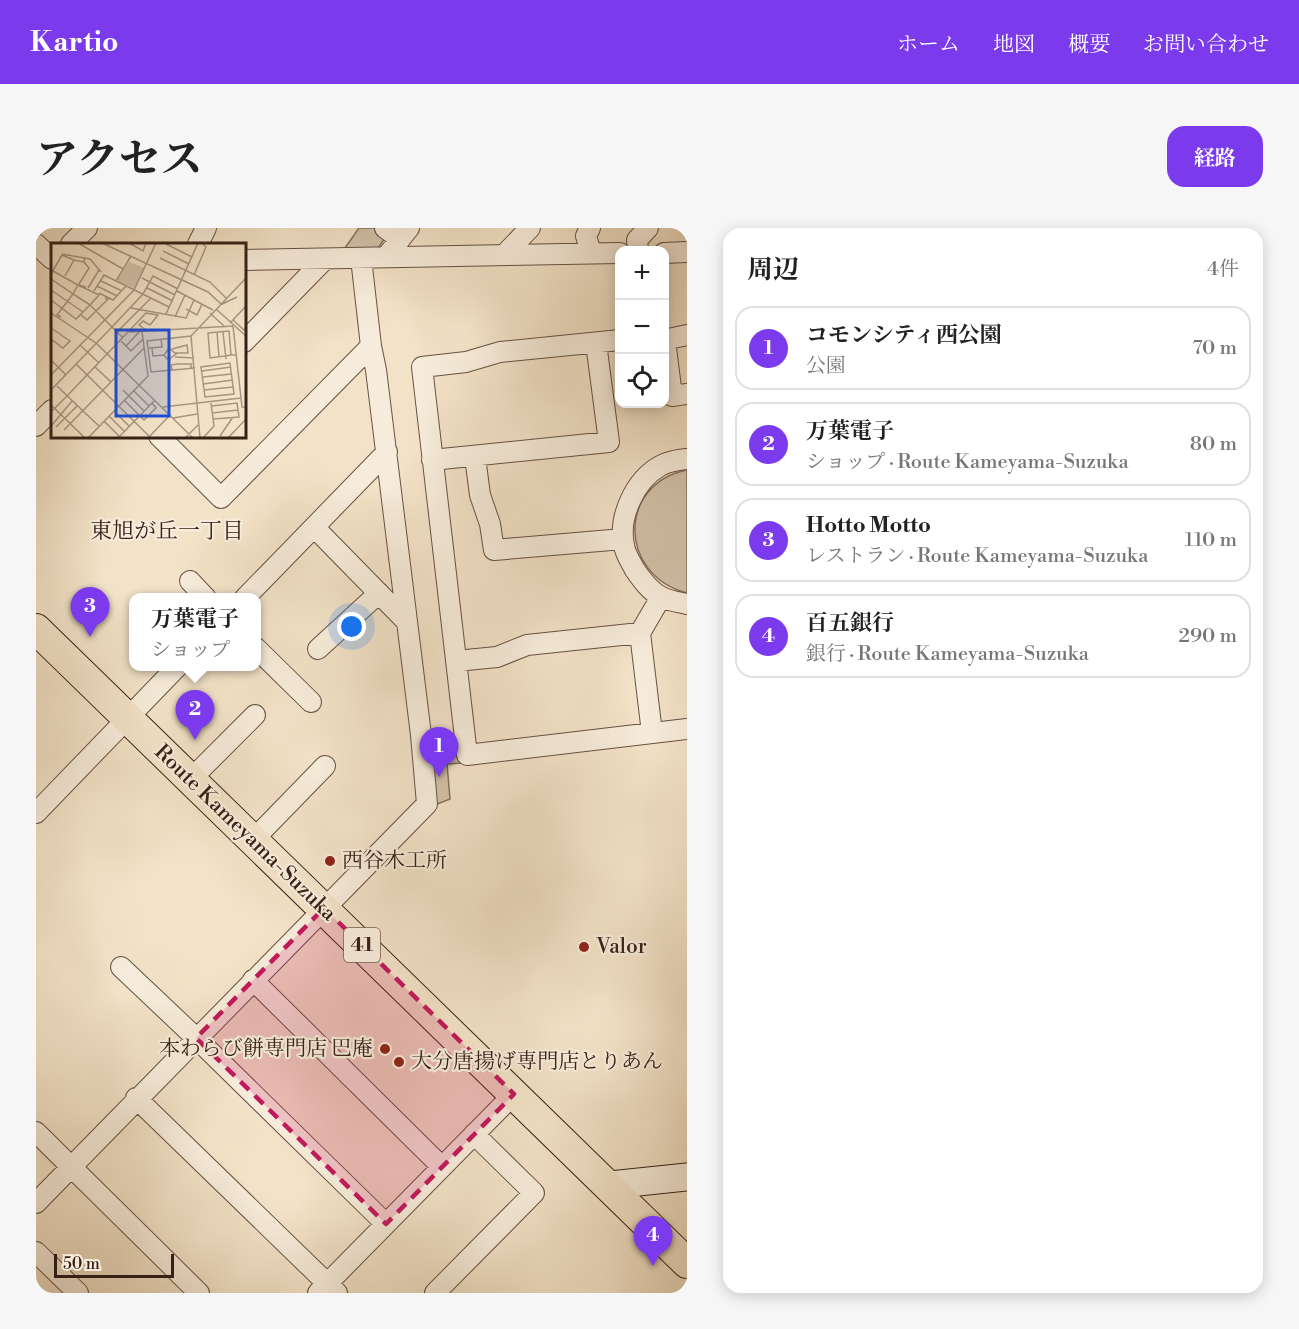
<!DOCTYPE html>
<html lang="ja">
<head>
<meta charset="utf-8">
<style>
	:root { --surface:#fff; --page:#f6f6f6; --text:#222; --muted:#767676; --line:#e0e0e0; --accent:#7c3aed }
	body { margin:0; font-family:"Libre Bodoni","Noto Serif JP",serif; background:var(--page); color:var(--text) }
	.controls { position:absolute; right:18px; top:18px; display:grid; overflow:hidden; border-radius:12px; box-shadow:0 3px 15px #0003 }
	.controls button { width:54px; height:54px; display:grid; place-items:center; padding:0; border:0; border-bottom:2px solid var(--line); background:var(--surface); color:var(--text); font:30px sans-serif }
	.scale { position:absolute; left:18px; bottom:15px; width:120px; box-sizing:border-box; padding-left:6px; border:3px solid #372117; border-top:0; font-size:16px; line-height:21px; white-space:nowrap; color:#372117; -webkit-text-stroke:4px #f7ecdb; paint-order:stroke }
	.you { position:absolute; left:316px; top:399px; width:21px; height:21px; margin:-15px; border:4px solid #fff; border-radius:50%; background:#1a73e8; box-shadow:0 0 0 9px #1a73e833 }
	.badge { display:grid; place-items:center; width:39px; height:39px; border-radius:50%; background:var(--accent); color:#fff; font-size:20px; font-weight:700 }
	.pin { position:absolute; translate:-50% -50px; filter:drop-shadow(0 2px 3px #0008) }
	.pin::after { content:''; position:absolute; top:32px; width:21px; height:18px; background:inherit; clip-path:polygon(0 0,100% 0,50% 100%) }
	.popup { position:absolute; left:93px; top:365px; width:132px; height:78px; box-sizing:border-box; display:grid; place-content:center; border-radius:12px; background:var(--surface); filter:drop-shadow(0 2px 4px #0005); font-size:20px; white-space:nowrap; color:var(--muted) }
	.popup b { font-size:22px; color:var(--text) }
	.popup::after { content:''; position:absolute; left:50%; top:100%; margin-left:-12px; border:12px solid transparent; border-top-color:var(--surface) }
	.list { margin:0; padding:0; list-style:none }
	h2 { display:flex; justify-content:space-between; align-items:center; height:78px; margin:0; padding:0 24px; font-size:26px }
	h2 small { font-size:20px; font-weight:400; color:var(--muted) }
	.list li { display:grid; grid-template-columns:39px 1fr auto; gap:18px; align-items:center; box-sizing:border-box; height:84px; margin:0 12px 12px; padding:0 12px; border:2px solid var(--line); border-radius:18px }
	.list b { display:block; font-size:22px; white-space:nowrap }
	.list p { margin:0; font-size:20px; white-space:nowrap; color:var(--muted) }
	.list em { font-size:20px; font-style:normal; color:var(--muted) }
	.icon { flex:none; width:33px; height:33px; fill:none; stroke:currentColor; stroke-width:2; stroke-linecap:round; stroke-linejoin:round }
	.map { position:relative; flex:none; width:651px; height:1065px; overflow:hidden; border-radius:18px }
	header { display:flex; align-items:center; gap:36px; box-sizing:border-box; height:84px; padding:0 30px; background:var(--accent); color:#fff }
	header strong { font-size:28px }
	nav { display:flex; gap:33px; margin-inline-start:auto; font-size:21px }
	.intro { display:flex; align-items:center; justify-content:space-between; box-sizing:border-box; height:144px; padding:0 36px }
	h1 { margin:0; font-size:42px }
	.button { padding:15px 27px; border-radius:18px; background:var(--accent); color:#fff; font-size:21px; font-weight:700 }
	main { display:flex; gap:36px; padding:0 36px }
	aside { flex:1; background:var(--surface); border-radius:18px; box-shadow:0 3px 15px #0003 }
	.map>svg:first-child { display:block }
</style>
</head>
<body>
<header>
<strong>Kartio</strong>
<nav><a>ホーム</a><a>地図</a><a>概要</a><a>お問い合わせ</a></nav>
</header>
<div class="intro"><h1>アクセス</h1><a class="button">経路</a></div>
<main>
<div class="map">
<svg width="651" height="1065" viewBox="0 0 651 1065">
	<rect width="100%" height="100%" fill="#f2e2c7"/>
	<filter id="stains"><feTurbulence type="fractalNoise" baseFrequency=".00333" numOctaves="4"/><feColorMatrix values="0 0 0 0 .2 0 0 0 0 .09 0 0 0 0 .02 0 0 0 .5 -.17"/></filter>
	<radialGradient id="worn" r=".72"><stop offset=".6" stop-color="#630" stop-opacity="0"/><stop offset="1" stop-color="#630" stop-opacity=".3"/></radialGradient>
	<path fill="#d2c1a9" stroke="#847160" stroke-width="1.5" d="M 323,0 L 338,0 L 350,8 L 341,22 L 311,22 L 309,20 Z
		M 651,242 L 651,365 C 582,347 581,256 651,242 Z
		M 422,506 L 425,535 L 411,536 L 414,571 L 399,577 L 391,510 Z"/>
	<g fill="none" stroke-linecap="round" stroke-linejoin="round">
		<defs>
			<path id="street" d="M 349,0 L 364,11
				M 554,0 L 550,8 L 555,25
				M 0,16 L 16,31
				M 35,16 L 51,0
				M 162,16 L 170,0
				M 602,22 L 601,12 L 612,0
				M 628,25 L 651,24
				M 469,26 L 494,0
				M 350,29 L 373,0
				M 208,32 L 584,25
				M 584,112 L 464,124 L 430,134 L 386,139 L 431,527 L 651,501
				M 628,112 L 651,107
				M 629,112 L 636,168 L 651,166
				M 208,114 L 289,31
				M 0,198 L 16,182
				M 123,208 L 185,270 L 335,118
				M 439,229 L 444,267 L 454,296 L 458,322 L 587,311
				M 651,231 C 642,232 633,233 624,238 C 599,252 582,289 588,317 C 589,326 595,334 599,342 C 606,352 614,363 624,368 C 632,373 642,374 651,376
				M 396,232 L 573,214 L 560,115
				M 278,299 L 371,394
				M 154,353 L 170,370
				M 209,370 L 351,224
				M 220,420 L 275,474
				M 282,421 L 343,365
				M 420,433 L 461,429 L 491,417 L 604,405
				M 616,505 L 604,405 L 625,369
				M 154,552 L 219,487
				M 0,585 L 142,438
				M 217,612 L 289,538
				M 85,739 L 160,810 L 350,996
				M 217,752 L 406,939
				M 100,870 L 301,1065
				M 0,904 L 163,1065
				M 0,975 L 391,576 L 385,507 L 340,142 L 335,118 L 325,30
				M 0,1024 L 42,1065
				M 282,1065 L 478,866
				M 399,1065 L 498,965 L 438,906"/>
			<path id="secondary" d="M 574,957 L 651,949"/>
			<path id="primary" d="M 0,401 L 651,1035"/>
		</defs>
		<use href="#street" stroke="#665143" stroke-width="22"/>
		<use href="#secondary" stroke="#372117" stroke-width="29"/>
		<use href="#primary" stroke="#372117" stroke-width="32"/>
		<use href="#street" stroke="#f7ecdb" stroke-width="20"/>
		<use href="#secondary" stroke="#f7ecdb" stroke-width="27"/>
		<use href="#primary" stroke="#f2e2c7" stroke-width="30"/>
	</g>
	<path fill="#c2185b" fill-opacity="0.2" stroke="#c2185b" stroke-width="4.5" stroke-dasharray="12 8" stroke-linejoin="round" d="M 288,680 L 478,866 L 350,996 L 160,810 Z"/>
	<g fill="#8f2418" stroke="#f7ecdb" stroke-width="2">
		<circle cx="294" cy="633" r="6"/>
		<circle cx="548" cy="719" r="6"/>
		<circle cx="349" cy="821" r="6"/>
		<circle cx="363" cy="834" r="6"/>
	</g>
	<g text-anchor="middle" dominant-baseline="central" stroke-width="4.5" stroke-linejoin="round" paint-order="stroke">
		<rect fill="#f7ecdb" stroke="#715e52" stroke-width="1.5" x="308" y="700" width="36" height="34" rx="4.5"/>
		<g font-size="20" font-weight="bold" fill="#372117">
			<text x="326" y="717">41</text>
		</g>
		<g font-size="21" fill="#372117" stroke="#f7ecdb">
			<text transform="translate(209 605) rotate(44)">Route Kameyama-Suzuka</text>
		</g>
		<g font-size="21" fill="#372117" stroke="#f7ecdb" text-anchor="start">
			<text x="306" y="633">西谷木工所</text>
			<text x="560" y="719">Valor</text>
			<text x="337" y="821" text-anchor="end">本わらび餅専門店 巴庵</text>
			<text x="375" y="834">大分唐揚げ専門店とりあん</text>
		</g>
		<g font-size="22" fill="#372117" stroke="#f7ecdb">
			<text x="131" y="303">東旭が丘一丁目</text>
		</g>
	</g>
	<g transform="translate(15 15)">
		<rect width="195" height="195" fill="#f2e2c7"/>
		<path d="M 78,19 L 93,25 L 83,45 L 66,38 Z" fill="#d2c1a9"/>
		<path fill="none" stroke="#a79581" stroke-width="1.5" d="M 27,0 L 72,26M 51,0 L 157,49 L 170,61M 78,0 L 92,8 L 95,0M 115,1 L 141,14M 112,8 L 138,21M 11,11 L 39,16 L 50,29M 109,15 L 159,39 L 175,55M 2,28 L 27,42 L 22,51 L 39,62 L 48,52 L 27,42 L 35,44M 0,31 L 11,12 L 23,17M 143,32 L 155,4 L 151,0M 14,33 L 23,17 L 33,19M 91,35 L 124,52M 0,36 L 22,51 L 6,72 L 10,74M 50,38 L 71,48M 65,38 L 80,13M 28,41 L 38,25 L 33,19 L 34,14M 46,43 L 66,53M 37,45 L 48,27M 96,45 L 122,58M 0,47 L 32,69M 43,48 L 53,32 L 118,64M 126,48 L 162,67M 48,50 L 62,57 L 75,43M 0,57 L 25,76 L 39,62 L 61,84 L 92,51 L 102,33 L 127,46M 169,62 L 186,54M 80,65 L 135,75 L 143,57M 135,66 L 146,72 L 151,61M 165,66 L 195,93M 0,70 L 45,100 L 142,195M 159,70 L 174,84M 29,71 L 36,77 L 57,56 L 54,55M 115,71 L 147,0M 124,74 L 134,52M 182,77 L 193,87 L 195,84M 179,80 L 195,63M 182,83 L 191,164 L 195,165M 0,85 L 19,98 L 12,105 L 0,96M 95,87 L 88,82 L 92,78 L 99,82M 66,89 L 100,55M 78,89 L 182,83M 166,89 L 168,114M 172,89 L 175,116M 140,93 L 96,98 L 100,129 L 144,125M 70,98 L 80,108 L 92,96M 29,102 L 48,120M 75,103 L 88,89M 98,105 L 111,104 L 110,96M 101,105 L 102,113 L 113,112 L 117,117 L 125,111 L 118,105 L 113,112M 121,106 L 136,102 L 137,110 L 124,110M 180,112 L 178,88 L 157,90 L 159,115 L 174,113 L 180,112 L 185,112M 124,114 L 143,115M 0,117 L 15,132M 179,120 L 183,151 L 154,154 L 150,124 ZM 25,121 L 100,195M 44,124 L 60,139M 121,127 L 120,122 L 126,121 L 140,121 L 140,125M 151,128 L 180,124M 0,132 L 83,47 L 105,0M 152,134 L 180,131M 152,141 L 182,137M 6,143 L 32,168M 0,147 L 61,84 L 72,95M 72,147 L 93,168M 153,147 L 182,144M 83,148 L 98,163M 16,153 L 95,70 L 107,72 L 99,82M 73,157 L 93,177 L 105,165 L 101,160M 0,162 L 34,195M 161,163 L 186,160 L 188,174 L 162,176M 112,164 L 190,155M 32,168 L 48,183M 63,168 L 78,183M 0,169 L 16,153M 161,170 L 187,167M 58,173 L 73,188M 122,175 L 146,171M 53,178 L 68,193M 1,182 L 21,158M 5,184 L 26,163M 13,187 L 93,105M 169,193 L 182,174M 37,195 L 97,133 L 91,89M 67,195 L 104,157M 97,195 L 119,172M 134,195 L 147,182M 149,195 L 140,93 L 195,35M 152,195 L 163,183 L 160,160M 177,195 L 195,176"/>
		<path fill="#1d4ed8" fill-opacity="0.15" stroke="#1d4ed8" stroke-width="3" d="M 65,87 L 118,87 L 118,173 L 65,173 Z"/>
		<rect width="195" height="195" fill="none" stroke="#372117" stroke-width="3"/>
	</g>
	<rect width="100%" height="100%" filter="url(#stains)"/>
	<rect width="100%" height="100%" fill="url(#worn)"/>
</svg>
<div class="controls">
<button>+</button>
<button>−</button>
<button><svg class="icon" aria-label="locate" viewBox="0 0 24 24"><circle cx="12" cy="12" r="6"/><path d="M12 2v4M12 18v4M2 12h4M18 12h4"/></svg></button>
</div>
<div class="scale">50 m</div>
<div class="you"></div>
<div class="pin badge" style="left:403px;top:549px">1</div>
<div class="pin badge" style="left:159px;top:512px">2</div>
<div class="popup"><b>万葉電子</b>ショップ</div>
<div class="pin badge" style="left:54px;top:409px">3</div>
<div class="pin badge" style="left:617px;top:1038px">4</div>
</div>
<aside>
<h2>周辺<small>4件</small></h2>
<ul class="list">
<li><span class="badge">1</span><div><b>コモンシティ西公園</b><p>公園</p></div><em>70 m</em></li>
<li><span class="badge">2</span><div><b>万葉電子</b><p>ショップ · Route Kameyama-Suzuka</p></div><em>80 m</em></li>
<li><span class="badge">3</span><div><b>Hotto Motto</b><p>レストラン · Route Kameyama-Suzuka</p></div><em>110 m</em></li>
<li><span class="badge">4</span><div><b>百五銀行</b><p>銀行 · Route Kameyama-Suzuka</p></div><em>290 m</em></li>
</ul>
</aside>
</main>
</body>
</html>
